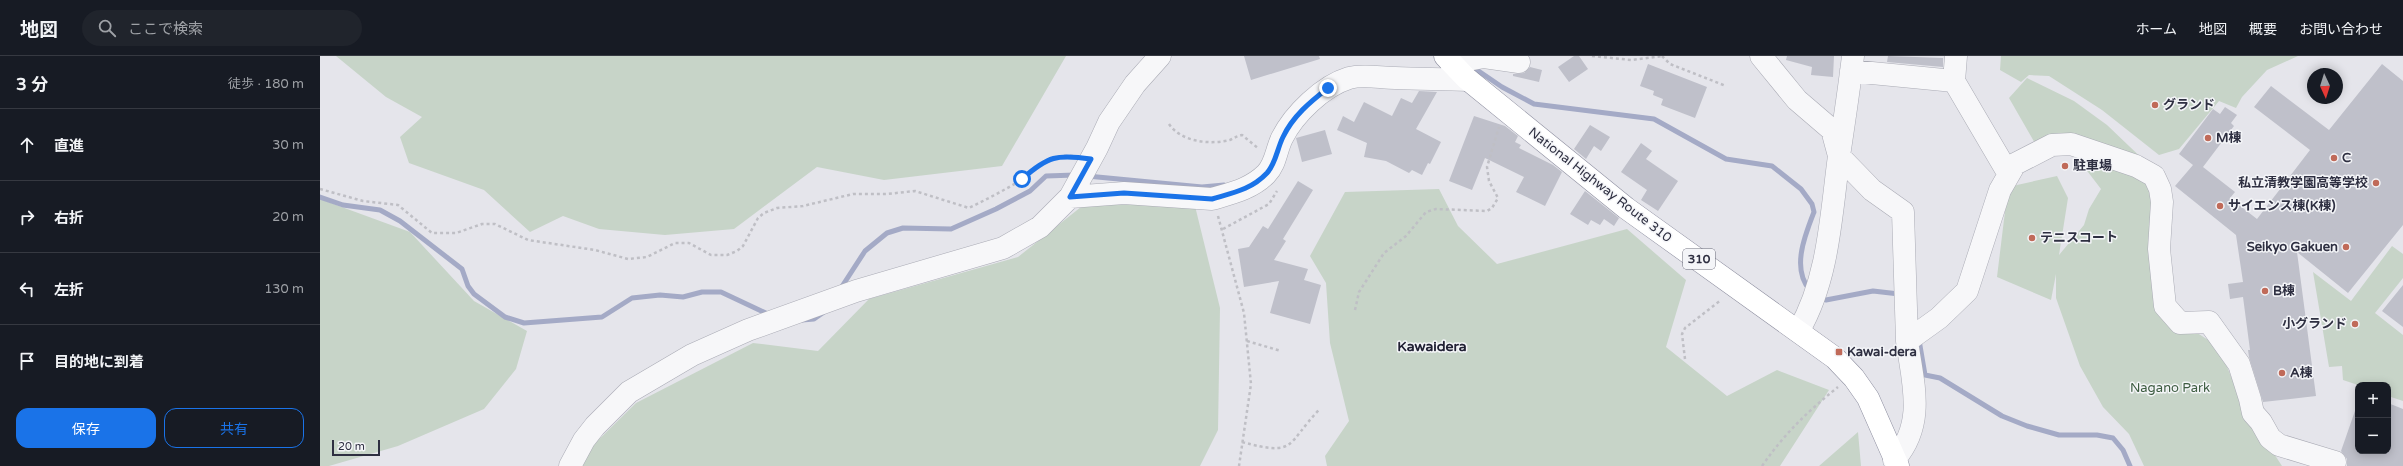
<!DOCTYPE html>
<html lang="ja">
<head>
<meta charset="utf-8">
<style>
	:root { --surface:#171b24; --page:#20242c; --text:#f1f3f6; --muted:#9ea1a6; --line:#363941; --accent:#1a73e8 }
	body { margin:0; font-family:"Varela Round","Noto Sans JP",sans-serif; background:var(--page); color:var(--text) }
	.controls { position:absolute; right:12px; bottom:12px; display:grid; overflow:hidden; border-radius:8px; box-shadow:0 2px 10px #0003 }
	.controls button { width:36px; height:36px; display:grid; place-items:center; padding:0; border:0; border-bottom:1px solid var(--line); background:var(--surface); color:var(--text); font:20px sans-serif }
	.compass { position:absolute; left:1987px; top:12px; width:36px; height:36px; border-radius:50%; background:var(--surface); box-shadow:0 2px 10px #0003; rotate:176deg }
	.scale { position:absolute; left:12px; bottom:10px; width:48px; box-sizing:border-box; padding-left:4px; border:2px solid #2e2f41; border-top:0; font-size:11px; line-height:14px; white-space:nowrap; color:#2e2f41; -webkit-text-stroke:3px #f4f5f8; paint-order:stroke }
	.stop { position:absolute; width:12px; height:12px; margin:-9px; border:3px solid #1a73e8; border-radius:50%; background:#fff }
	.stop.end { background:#1a73e8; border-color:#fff; box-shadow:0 1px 4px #0008 }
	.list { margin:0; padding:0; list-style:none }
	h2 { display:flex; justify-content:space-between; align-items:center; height:52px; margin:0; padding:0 16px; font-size:17px }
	h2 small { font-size:13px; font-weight:400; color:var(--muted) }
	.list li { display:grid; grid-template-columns:26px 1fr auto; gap:12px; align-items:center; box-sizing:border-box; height:72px; padding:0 16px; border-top:1px solid var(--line) }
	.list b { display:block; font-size:15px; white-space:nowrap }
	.list em { font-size:13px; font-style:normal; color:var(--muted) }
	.actions { display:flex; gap:8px; padding:12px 16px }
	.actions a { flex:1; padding:9px 0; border:1px solid var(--accent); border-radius:12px; text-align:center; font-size:14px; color:var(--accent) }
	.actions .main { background:var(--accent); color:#fff }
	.icon { flex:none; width:22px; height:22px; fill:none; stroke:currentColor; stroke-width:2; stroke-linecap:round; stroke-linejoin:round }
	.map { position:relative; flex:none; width:2083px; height:410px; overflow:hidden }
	header { display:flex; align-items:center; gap:24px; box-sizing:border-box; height:56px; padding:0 20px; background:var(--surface); border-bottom:1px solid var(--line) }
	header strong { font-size:19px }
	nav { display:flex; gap:22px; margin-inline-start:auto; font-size:14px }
	.search { width:280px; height:36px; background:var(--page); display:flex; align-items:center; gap:10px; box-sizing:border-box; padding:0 14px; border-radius:22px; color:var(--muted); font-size:15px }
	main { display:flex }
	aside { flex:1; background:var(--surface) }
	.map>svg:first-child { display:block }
</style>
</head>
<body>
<header>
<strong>地図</strong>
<div class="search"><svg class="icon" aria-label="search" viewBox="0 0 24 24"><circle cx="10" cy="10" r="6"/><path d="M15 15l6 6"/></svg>ここで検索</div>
<nav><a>ホーム</a><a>地図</a><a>概要</a><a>お問い合わせ</a></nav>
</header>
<main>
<aside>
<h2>3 分<small>徒歩 · 180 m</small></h2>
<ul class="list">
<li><svg class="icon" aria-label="ahead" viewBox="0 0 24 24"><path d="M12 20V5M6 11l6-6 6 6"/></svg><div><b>直進</b></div><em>30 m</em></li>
<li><svg class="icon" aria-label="right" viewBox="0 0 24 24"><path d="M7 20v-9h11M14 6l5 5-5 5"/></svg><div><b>右折</b></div><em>20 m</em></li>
<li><svg class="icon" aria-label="left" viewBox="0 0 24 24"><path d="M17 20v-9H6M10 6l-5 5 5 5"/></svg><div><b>左折</b></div><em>130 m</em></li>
<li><svg class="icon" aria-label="arrive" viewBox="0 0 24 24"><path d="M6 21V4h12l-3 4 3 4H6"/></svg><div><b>目的地に到着</b></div></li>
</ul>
<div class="actions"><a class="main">保存</a><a>共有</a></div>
</aside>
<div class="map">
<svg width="2083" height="410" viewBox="0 0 2083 410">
	<rect width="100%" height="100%" fill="#e5e5eb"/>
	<path fill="#c7d4c8" d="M 16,0 L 746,0 L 682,110 L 564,124 L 497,111 L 414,173 L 345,179 L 279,173 L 243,160 L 210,176 L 164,134 L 89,107 L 80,81 L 102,61 L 66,41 Z
		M 1681,0 L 1978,0 L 1947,14 L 1922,41 L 1916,52 L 1899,45 L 1859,93 L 1839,99 L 1782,54 L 1729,20 L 1709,19 L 1701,26 L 1680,14 Z
		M 1707,22 L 1754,45 L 1787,69 L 1831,111 L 1839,257 L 1868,271 L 1899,291 L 1923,350 L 1962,410 L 1824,410 L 1809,378 L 1783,351 L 1760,310 L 1736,242 L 1736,218 L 1731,244 L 1677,221 L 1688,131 L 1737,120 L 1748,142 L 1739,199 L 1764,169 L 1769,153 L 1781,133 L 1745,86 L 1716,89 L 1689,42 Z
		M 1119,133 L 1138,170 L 1177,208 L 1307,173 L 1366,224 L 1346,291 L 1407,340 L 1457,314 L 1509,334 L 1460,410 L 1007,410 L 1005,400 L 1029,365 L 1010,287 L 1006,227 L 990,200 L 1025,136 Z
		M 0,143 L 90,176 L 154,245 L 207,275 L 196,313 L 164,353 L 78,390 L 9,410 L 0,410 Z
		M 766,147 L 875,150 L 900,252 L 898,374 L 880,410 L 258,410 L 261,401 L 316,347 L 433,287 L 498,295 L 549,243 L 698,201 Z
		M 2072,190 L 2083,198 L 2083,222 L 2055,257 L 2083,279 L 2083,345 L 2068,340 L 2068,329 L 2038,329 L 2023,324 L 2022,310 L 2009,311 L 1993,216 L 2031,245 Z
		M 1538,376 L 1541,410 L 1499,410 Z"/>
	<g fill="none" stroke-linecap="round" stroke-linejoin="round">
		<path stroke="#a4aac6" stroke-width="5" d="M 1148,14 L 1157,14 L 1182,31 L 1214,48 L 1334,63 L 1406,103 L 1452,110 L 1481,133 L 1492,148 L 1494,156 C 1485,179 1471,213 1490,234
			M 767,120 L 882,131 L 904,129
			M 0,141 L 23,149 L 60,154 L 80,165 L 142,213 L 148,230 L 154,238 L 185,261 L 204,267 L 282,261 L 312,242 L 340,239 L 363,241 L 382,236 L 401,236 L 450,259
			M 521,232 L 545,195 L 567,177 L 583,172 L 631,173 L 676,153 L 710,135 L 726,120 L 755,119
			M 1499,241 L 1506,244 L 1553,235 L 1579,238 L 1580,241
			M 482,264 L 494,263 L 504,256
			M 1599,284 L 1605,319 L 1620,322 L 1682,360 L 1707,370 L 1739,379 L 1777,379 L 1793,382 L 1803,394 L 1810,410"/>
	</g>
	<path fill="#bfc0ca" d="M 924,0 L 999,0 L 1000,3 L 931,24 Z
		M 1254,0 L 1259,0 L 1268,13 L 1249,26 L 1238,11 Z
		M 1467,0 L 1514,0 L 1513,21 L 1491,19 L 1492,11 L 1466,4 Z
		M 1568,0 L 1623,2 L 1623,11 L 1567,6 Z
		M 1328,8 L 1387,31 L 1375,62 L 1341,49 L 1343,43 L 1333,39 L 1334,35 L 1320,30 Z
		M 2062,8 L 2083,25 L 2083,169 L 2028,237 L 1977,196 L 1996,340 L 1943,346 L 1929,301 L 1928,294 L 1930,294 L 1923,241 L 1910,243 L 1908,228 L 1923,226 L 1916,179 L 1855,130 L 1873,109 L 1859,98 L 1893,53 L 1900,58 L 1905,51 L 1917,59 L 1911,67 L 1914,70 L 1883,111 L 1915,136 L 1910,142 L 1937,163 L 1990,94 L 1934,51 L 1951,30 L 2009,74 Z
		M 1210,11 L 1222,14 L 1219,26 L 1193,20 L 1193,18 L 1204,17 Z
		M 1099,35 L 1117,36 L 1096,73 L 1121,86 L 1110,108 L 1108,107 L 1102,119 L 1092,114 L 1089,117 L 1066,105 L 1044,101 L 1047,87 L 1017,74 L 1023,60 L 1034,66 L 1044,46 L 1072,60 L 1081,42 L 1092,47 Z
		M 1154,60 L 1185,70 L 1198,80 L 1195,86 L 1201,89 L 1199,92 L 1233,109 L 1242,116 L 1225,150 L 1196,136 L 1204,121 L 1165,102 L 1152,134 L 1129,125 Z
		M 1270,69 L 1290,81 L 1281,95 L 1274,90 L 1266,103 L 1254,93 Z
		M 1005,74 L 1012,98 L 982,106 L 976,82 Z
		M 1321,87 L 1332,95 L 1326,103 L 1358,125 L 1338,155 L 1321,144 L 1327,134 L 1301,116 Z
		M 978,125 L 993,134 L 963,183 L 966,185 L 954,204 L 988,213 L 984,224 L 1001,229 L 990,268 L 950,257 L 959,225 L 924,231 L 918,193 L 929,191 L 943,170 L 948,173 Z
		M 1265,135 L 1299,162 L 1294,170 L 1284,163 L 1280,169 L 1271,164 L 1268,169 L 1250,158 Z
		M 2083,229 L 2083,271 L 2062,255 Z
		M 2068,347 L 2083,353 L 2083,410 L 2027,410 L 2027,403 L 2021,395 L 2036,352 L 2038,353 L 2038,395 L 2068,395 Z"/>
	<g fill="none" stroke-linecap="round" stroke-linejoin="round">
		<defs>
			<path id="minor" d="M 1441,0 L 1477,44 L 1512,74 L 1519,100 L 1552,134 L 1583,156 L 1587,285
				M 1636,0 L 1634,25 L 1688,117
				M 1131,7 L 1164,1 L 1199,6
				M 1531,15 L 1634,25
				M 750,141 L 804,137 L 892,143 C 912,137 931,133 946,118 C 956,108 956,94 962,82 C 974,58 1003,30 1029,22 C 1043,18 1061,22 1075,22 C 1099,23 1124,23 1148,24
				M 1479,274 C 1509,222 1511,158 1519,100 C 1524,67 1529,34 1533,0
				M 1574,404 C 1606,368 1593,328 1587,285 L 1619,262 L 1647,235 L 1680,134 L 1695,108 L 1732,89 L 1751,88 L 1816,110 L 1834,120 L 1840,133 L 1842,146 L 1839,193 L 1845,250 L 1860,267 L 1889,266 L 1919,308 L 1930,343 L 1933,357 L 1941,366 L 1950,382 L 1959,389 L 2015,406
				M 250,410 L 264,384 L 275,370 L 309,336 L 372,299 L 428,274 L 536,235 L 683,192 L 720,171 L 750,141 L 777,92 L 789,66 L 815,28 L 840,0"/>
			<path id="highway" d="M 1125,0 L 1146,22 L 1306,152 L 1515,302 L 1534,322 L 1548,342 L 1578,410"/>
		</defs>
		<use href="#minor" stroke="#aaabb5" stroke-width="23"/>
		<use href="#highway" stroke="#8e8fa0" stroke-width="23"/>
		<path stroke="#bfbfc5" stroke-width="2.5" stroke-dasharray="3 3" stroke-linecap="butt" d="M 1272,0 L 1311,4 L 1343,0
			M 1342,0 L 1350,8 L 1406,30
			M 849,68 C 861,86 890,89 910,84 C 914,82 917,80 922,79 L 939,93
			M 0,133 L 43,145 L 78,149 L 112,177 L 136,177 L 162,168 L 175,168 L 208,184 L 275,194 L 308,203 L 327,201 L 355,187 L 369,187 L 391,199 L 407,199 L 417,195 L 423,190 L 438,162 L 444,157 L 457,152 L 483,150 L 533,138 L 567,138 L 595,135 L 649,152 C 665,144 681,136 696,127 C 716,115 727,97 753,100
			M 898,160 L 924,257 L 931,328 L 919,410
			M 903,173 L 949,148 L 957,135
			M 1035,254 L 1039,236 L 1064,197 L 1086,180 L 1106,156 L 1116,153 L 1167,155 L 1172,152 L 1178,142 L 1169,125 L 1167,111 L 1179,71
			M 927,285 L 961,295
			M 1365,303 L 1362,278 L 1365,272 L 1401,244
			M 922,386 C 977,401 966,388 999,354
			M 1442,410 C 1465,377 1487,356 1518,331"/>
		<use href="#minor" stroke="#f7f7f9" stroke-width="22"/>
		<use href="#highway" stroke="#fff" stroke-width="22"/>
	</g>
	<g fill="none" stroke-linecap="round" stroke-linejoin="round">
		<path stroke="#1a73e8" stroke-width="5" d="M 702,123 C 728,100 737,98 771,103 L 750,141 L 804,137 L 892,143 C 912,137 931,134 947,117 C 956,107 957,93 963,81 C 973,60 990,46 1008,32"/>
	</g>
	<g fill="#c06a59" stroke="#f4f5f8" stroke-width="1.5">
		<circle cx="1835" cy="49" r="4"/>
		<circle cx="1888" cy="82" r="4"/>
		<circle cx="2014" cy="102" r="4"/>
		<circle cx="1745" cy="110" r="4"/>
		<circle cx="2056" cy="127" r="4"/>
		<circle cx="1900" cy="150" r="4"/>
		<circle cx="1712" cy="182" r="4"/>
		<circle cx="2026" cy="191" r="4"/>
		<circle cx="1945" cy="235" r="4"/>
		<circle cx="2035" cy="268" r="4"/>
		<rect x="1515" y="292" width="8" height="8" rx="2"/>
		<circle cx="1962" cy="317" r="4"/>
	</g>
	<g text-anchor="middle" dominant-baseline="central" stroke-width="3" stroke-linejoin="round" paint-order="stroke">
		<rect fill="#f4f5f8" stroke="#696a78" stroke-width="1" x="1363" y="193" width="32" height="20" rx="3"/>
		<g font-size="12" font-weight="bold" fill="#2e2f41">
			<text x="1379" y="203">310</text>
		</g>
		<g font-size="13" font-weight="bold" fill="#2e2f41" stroke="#f4f5f8" text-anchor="start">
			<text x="1843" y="49">グランド</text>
			<text x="1896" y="82">M棟</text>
			<text x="2022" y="102">C</text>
			<text x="1753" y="110">駐車場</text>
			<text x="2048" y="127" text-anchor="end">私立清教学園高等学校</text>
			<text x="1908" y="150">サイエンス棟(K棟)</text>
			<text x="1720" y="182">テニスコート</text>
			<text x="2018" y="191" text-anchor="end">Seikyo Gakuen</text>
			<text x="1953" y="235">B棟</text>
			<text x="2027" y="268" text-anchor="end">小グランド</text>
			<text x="1527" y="296">Kawai-dera</text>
			<text x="1970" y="317">A棟</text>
		</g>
		<g font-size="13" fill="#2e2f41" stroke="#f4f5f8">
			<text transform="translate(1280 129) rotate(38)">National Highway Route 310</text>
		</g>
		<g font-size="13" fill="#3d5c41" stroke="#f4f5f8">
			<text x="1850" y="332">Nagano Park</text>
		</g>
		<g font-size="14" font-weight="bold" fill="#202033" stroke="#f4f5f8">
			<text x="1112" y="290">Kawaidera</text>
		</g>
	</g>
</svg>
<div class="controls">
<button>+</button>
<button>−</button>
</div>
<svg class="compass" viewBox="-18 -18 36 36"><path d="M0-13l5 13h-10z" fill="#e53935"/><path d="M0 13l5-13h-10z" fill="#9ea1a6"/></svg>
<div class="scale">20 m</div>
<div class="stop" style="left:702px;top:123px"></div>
<div class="stop end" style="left:1008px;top:32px"></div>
</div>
</main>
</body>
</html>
